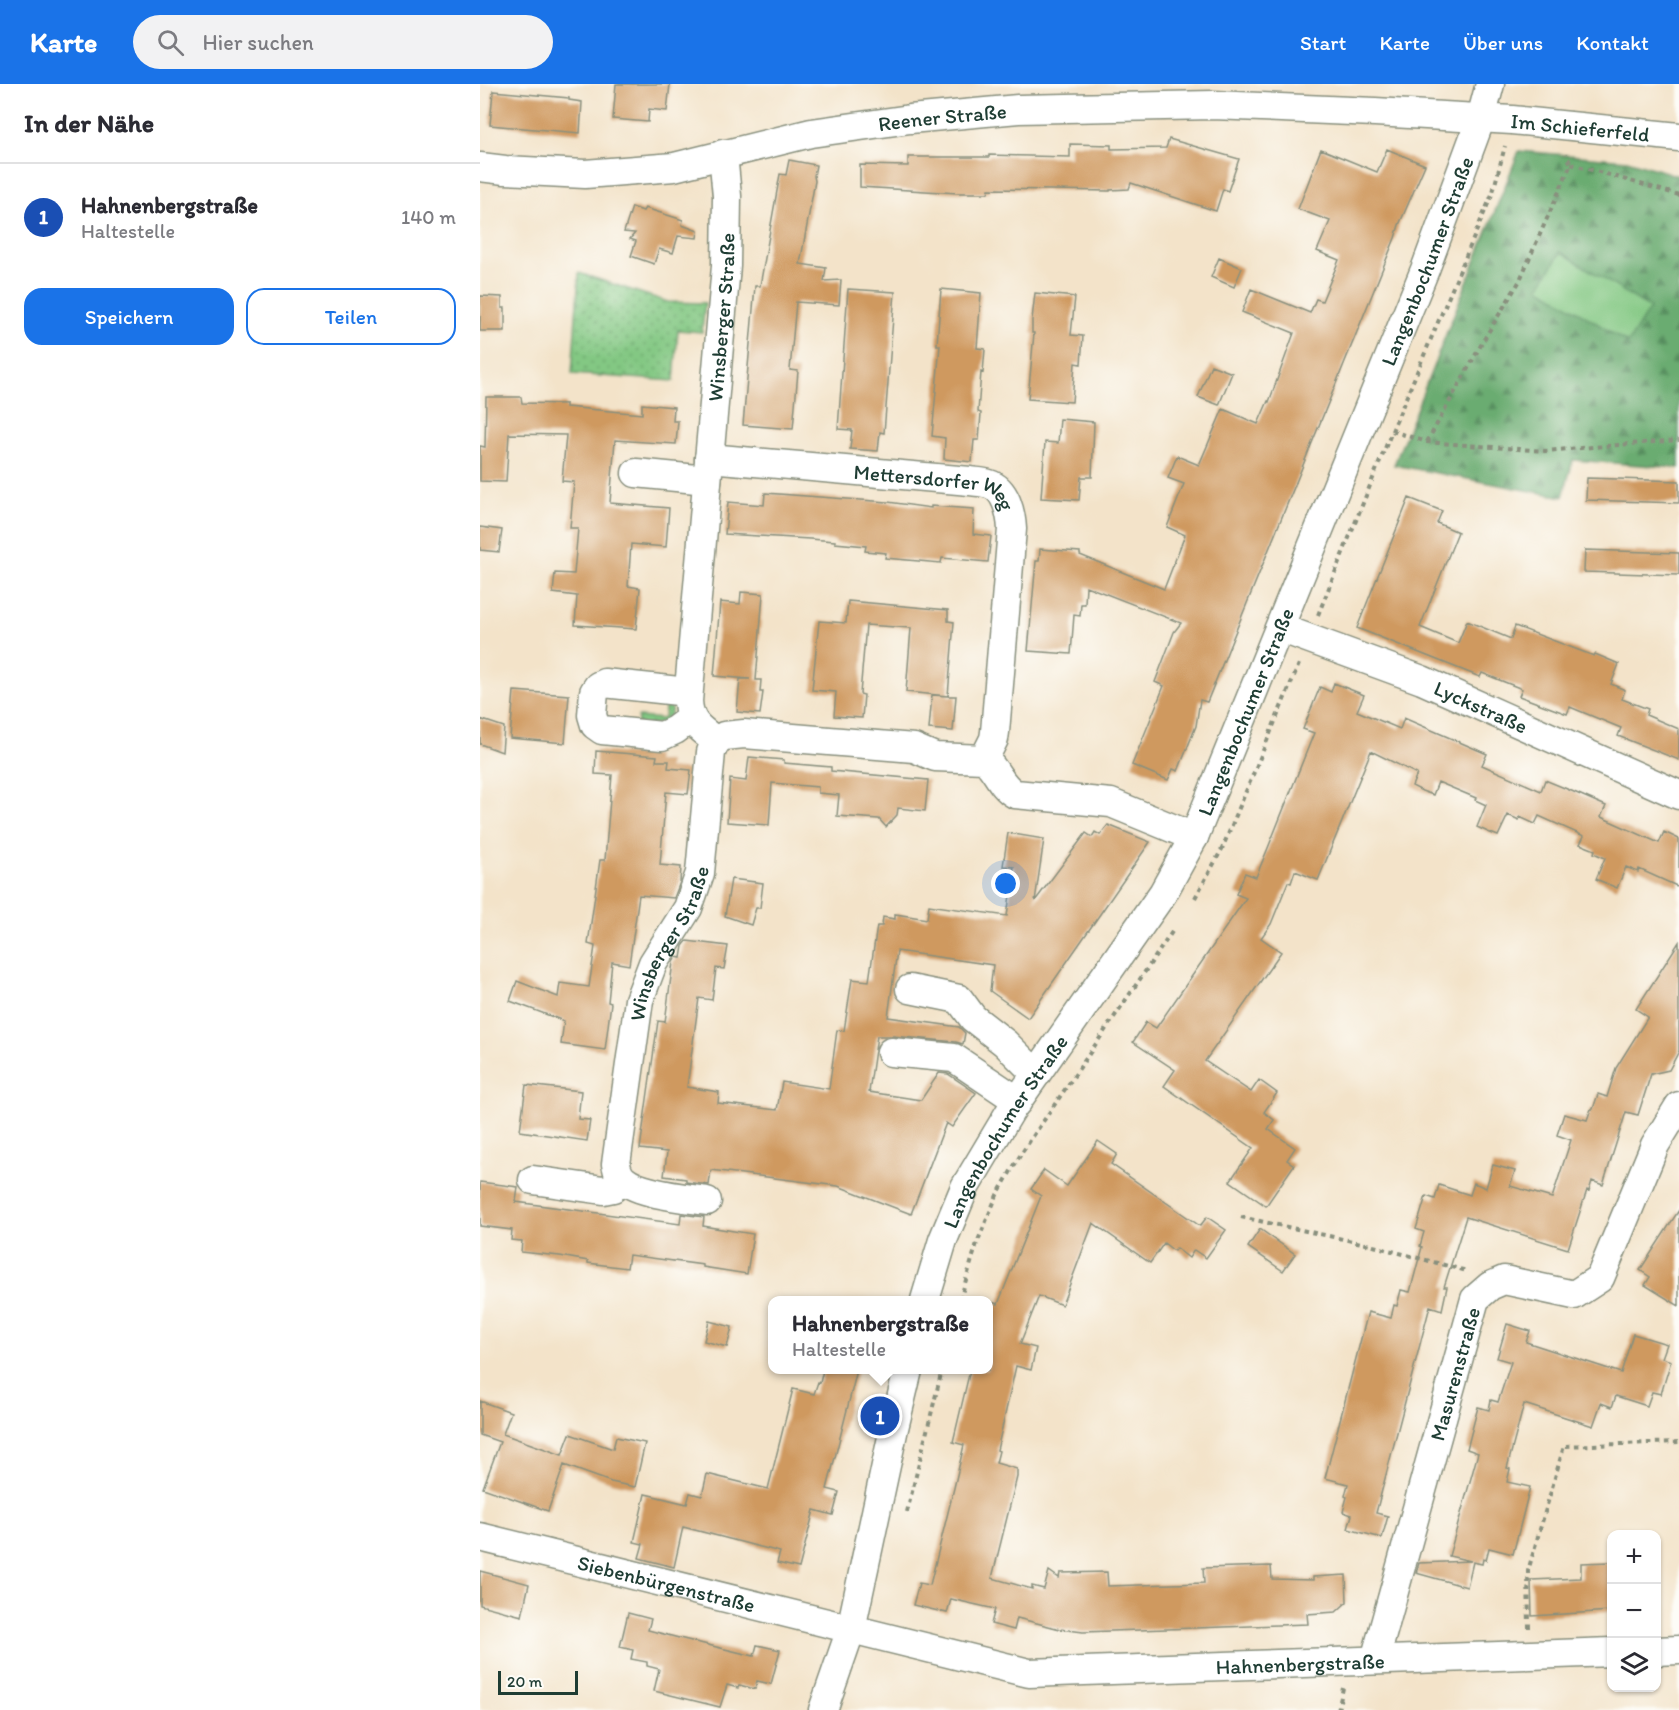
<!DOCTYPE html>
<html lang="de">
<head>
<meta charset="utf-8">
<style>
	:root { --surface:#fff; --page:#f2f2f3; --text:#2b2b33; --muted:#7c7c81; --line:#e1e1e2; --accent:#1a73e8 }
	body { margin:0; font-family:Itim,sans-serif; background:var(--page); color:var(--text) }
	.controls { position:absolute; right:18px; bottom:18px; display:grid; overflow:hidden; border-radius:12px; box-shadow:0 2px 4px #0004 }
	.controls button { width:54px; height:54px; display:grid; place-items:center; padding:0; border:0; border-bottom:2px solid var(--line); background:var(--surface); color:var(--text); font:30px sans-serif }
	.scale { position:absolute; left:18px; bottom:15px; width:80px; box-sizing:border-box; padding-left:6px; border:3px solid #1f3d34; border-top:0; font-size:16px; line-height:21px; white-space:nowrap; color:#1f3d34; -webkit-text-stroke:4px #fdfcf7; paint-order:stroke }
	.you { position:absolute; left:526px; top:800px; width:21px; height:21px; margin:-15px; border:4px solid #fff; border-radius:50%; background:#1a73e8; box-shadow:0 0 0 9px #1a73e833 }
	.badge { display:grid; place-items:center; width:39px; height:39px; border-radius:50%; background:var(--accent); color:#fff; font-size:20px; font-weight:700 }
	.pin { position:absolute; translate:-50% -50%; border:3px solid #fff; box-shadow:0 2px 6px #0006 }
	.popup { position:absolute; left:288px; top:1212px; width:225px; height:78px; box-sizing:border-box; display:grid; place-content:center; border-radius:12px; background:var(--surface); filter:drop-shadow(0 2px 4px #0005); font-size:20px; white-space:nowrap; color:var(--muted) }
	.popup b { font-size:22px; color:var(--text) }
	.popup::after { content:''; position:absolute; left:50%; top:100%; margin-left:-12px; border:12px solid transparent; border-top-color:var(--surface) }
	.list { margin:0; padding:0; list-style:none }
	h2 { display:flex; justify-content:space-between; align-items:center; height:78px; margin:0; padding:0 24px; font-size:26px }
	h2 small { font-size:20px; font-weight:400; color:var(--muted) }
	.list li { display:grid; grid-template-columns:39px 1fr auto; gap:18px; align-items:center; box-sizing:border-box; height:108px; padding:0 24px; border-top:2px solid var(--line) }
	.list b { display:block; font-size:22px; white-space:nowrap }
	.list p { margin:0; font-size:20px; white-space:nowrap; color:var(--muted) }
	.list em { font-size:20px; font-style:normal; color:var(--muted) }
	.actions { display:flex; gap:12px; padding:18px 24px }
	.actions a { flex:1; padding:14px 0; border:2px solid var(--accent); border-radius:18px; text-align:center; font-size:21px; color:var(--accent) }
	.actions .main { background:var(--accent); color:#fff }
	.icon { flex:none; width:33px; height:33px; fill:none; stroke:currentColor; stroke-width:2; stroke-linecap:round; stroke-linejoin:round }
	.map { position:relative; flex:none; width:1199px; height:1626px; overflow:hidden }
	header { display:flex; align-items:center; gap:36px; box-sizing:border-box; height:84px; padding:0 30px; background:var(--accent); color:#fff }
	header strong { font-size:28px }
	nav { display:flex; gap:33px; margin-inline-start:auto; font-size:21px }
	.search { width:420px; height:54px; background:var(--page); display:flex; align-items:center; gap:15px; box-sizing:border-box; padding:0 21px; border-radius:33px; color:var(--muted); font-size:22px }
	main { display:flex }
	aside { flex:1; background:var(--surface) }
	.map>svg:first-child { display:block }
</style>
</head>
<body>
<header>
<strong>Karte</strong>
<div class="search"><svg class="icon" aria-label="search" viewBox="0 0 24 24"><circle cx="10" cy="10" r="6"/><path d="M15 15l6 6"/></svg>Hier suchen</div>
<nav><a>Start</a><a>Karte</a><a>Über uns</a><a>Kontakt</a></nav>
</header>
<main>
<aside>
<h2>In der Nähe<small></small></h2>
<ul class="list">
<li><span class="badge" style="background:#1a4fb4">1</span><div><b>Hahnenbergstraße</b><p>Haltestelle</p></div><em>140 m</em></li>
</ul>
<div class="actions"><a class="main">Speichern</a><a>Teilen</a></div>
</aside>
<div class="map">
<svg width="1199" height="1626" viewBox="0 0 1199 1626">
	<defs>
		<pattern id="grass-dots" width="8" height="8" patternUnits="userSpaceOnUse" patternTransform="scale(1.5)"><rect width="8" height="8" fill="#83c883"/><path d="M2 2h.1M6 6h.1" fill="none" stroke="#6ba46c" stroke-width="1.8" stroke-linecap="round"/></pattern>
		<pattern id="forest-firs" width="22" height="20" patternUnits="userSpaceOnUse" patternTransform="scale(1.5)"><rect width="22" height="20" fill="#6aac71"/><path d="M5 1l3.5 6h-7zM16 11l3.5 6h-7z" fill="#578d5e"/></pattern>
	</defs>
	<rect width="100%" height="100%" fill="#fdfcf7"/>
	<filter id="ink" filterUnits="userSpaceOnUse"><feTurbulence type="fractalNoise" baseFrequency=".0167" numOctaves="2"/><feDisplacementMap in="SourceGraphic" scale="12" xChannelSelector="R" yChannelSelector="G"/><feConvolveMatrix kernelMatrix="1 2 1 2 8 2 1 2 1" color-interpolation-filters="sRGB"/></filter>
	<filter id="wash" filterUnits="userSpaceOnUse"><feTurbulence type="fractalNoise" baseFrequency=".008" numOctaves="4" result="noise"/><feDisplacementMap in="SourceGraphic" scale="24" xChannelSelector="R" yChannelSelector="G"/><feGaussianBlur stdDeviation="1.35" result="paint"/><feColorMatrix in="noise" values="0 0 0 0 0 0 0 0 0 0 0 0 0 0 0 0 0 1.4 0 .05"/><feComposite in="paint" operator="in"/></filter>
	<g filter="url(#wash)">
		<rect width="100%" height="100%" fill="#f3e3c9"/>
		<path fill="url(#grass-dots)" stroke="#51825c" stroke-width="1.5" d="M 99,189 L 188,218 L 225,219 L 222,248 L 198,246 L 194,297 L 92,290 Z
			M 186,615 L 192,616 L 190,638 L 157,643 L 158,633 L 184,635 Z"/>
		<path fill="url(#forest-firs)" stroke="#447452" stroke-width="1.5" d="M 1039,67 L 1147,76 L 1199,92 L 1199,384 L 1093,376 L 1083,413 L 914,381 Z"/>
		<path fill="#83c883" stroke="#51825c" stroke-width="1.5" d="M 1081,168 L 1170,224 L 1148,259 L 1059,203 Z"/>
		<g id="blocks">
			<path fill="#cf995f" d="M 136,0 L 190,0 L 187,27 L 169,25 L 168,38 L 133,35 Z
				M 13,7 L 89,14 L 89,16 L 102,18 L 100,49 L 10,41 Z
				M 689,55 L 759,75 L 748,107 L 743,105 L 736,127 L 651,99 L 649,105 L 630,106 L 630,107 L 509,105 L 508,109 L 478,109 L 380,103 L 380,81 L 428,82 L 428,73 L 509,73 L 509,71 L 590,73 L 590,60 L 631,61 L 631,65 L 686,64 Z
				M 841,65 L 897,88 L 907,65 L 945,81 L 919,141 L 915,154 L 727,618 L 720,616 L 716,642 L 698,687 L 693,685 L 688,696 L 652,681 L 684,602 L 675,598 L 694,548 L 701,539 L 606,502 L 605,520 L 601,520 L 600,532 L 594,531 L 591,570 L 548,567 L 556,477 L 559,477 L 560,465 L 600,468 L 600,471 L 684,505 L 705,451 L 687,443 L 704,400 L 688,394 L 697,372 L 719,381 L 743,325 L 778,340 L 788,317 L 789,318 L 814,249 L 762,228 L 771,205 L 830,229 L 836,215 L 842,217 L 859,176 L 837,167 L 850,137 L 818,125 Z
				M 309,76 L 336,81 L 334,92 L 335,97 L 320,180 L 346,184 L 344,197 L 361,196 L 359,221 L 316,218 L 310,286 L 318,287 L 313,345 L 263,341 L 275,202 L 280,202 L 300,90 L 306,91 Z
				M 152,123 L 163,127 L 165,124 L 203,136 L 202,141 L 218,147 L 217,154 L 198,152 L 193,169 L 179,165 L 174,180 L 151,172 L 156,157 L 150,155 L 155,149 L 144,148 Z
				M 739,174 L 762,184 L 754,203 L 731,193 Z
				M 368,205 L 415,208 L 404,349 L 400,348 L 398,367 L 370,365 L 372,346 L 358,345 Z
				M 461,205 L 501,209 L 497,264 L 505,265 L 503,289 L 501,288 L 498,328 L 501,329 L 499,356 L 494,356 L 492,378 L 464,375 L 465,354 L 452,352 L 460,261 L 457,261 Z
				M 555,209 L 595,213 L 591,251 L 603,252 L 601,280 L 595,279 L 592,318 L 548,315 L 554,249 L 552,249 L 552,236 Z
				M 0,212 L 22,213 L 22,224 L 25,224 L 25,247 L 0,247 Z
				M 731,281 L 752,289 L 739,321 L 718,313 Z
				M 6,313 L 41,313 L 42,319 L 86,320 L 86,323 L 162,330 L 162,320 L 194,323 L 193,337 L 198,337 L 196,360 L 135,356 L 130,419 L 189,424 L 186,463 L 151,460 L 148,502 L 160,504 L 156,545 L 95,541 L 97,512 L 73,509 L 75,489 L 94,490 L 98,444 L 90,444 L 94,398 L 82,397 L 86,351 L 29,350 L 26,398 L 0,397 L 0,362 L 5,363 Z
				M 580,335 L 614,338 L 612,393 L 601,393 L 599,416 L 561,414 L 565,358 L 578,359 Z
				M 1107,394 L 1199,397 L 1199,419 L 1106,416 Z
				M 285,409 L 408,418 L 451,424 L 451,422 L 494,425 L 493,450 L 511,452 L 508,478 L 462,474 L 461,479 L 405,474 L 406,469 L 385,467 L 386,462 L 355,459 L 355,457 L 330,455 L 245,450 L 248,418 L 284,421 Z
				M 929,414 L 962,427 L 957,439 L 978,448 L 940,543 L 978,559 L 987,537 L 1031,555 L 1035,542 L 1114,572 L 1115,570 L 1139,580 L 1131,600 L 1145,606 L 1142,615 L 1168,625 L 1166,631 L 1199,645 L 1199,676 L 1138,652 L 1141,644 L 1090,623 L 1087,630 L 1039,612 L 1042,605 L 1002,589 L 1000,593 L 877,544 Z
				M 0,443 L 22,446 L 19,468 L 0,466 Z
				M 1105,466 L 1199,469 L 1199,491 L 1104,488 Z
				M 261,508 L 283,510 L 276,596 L 281,596 L 280,608 L 283,608 L 280,630 L 257,628 L 260,595 L 270,595 L 234,592 L 240,518 L 260,520 Z
				M 368,517 L 468,526 L 468,537 L 474,538 L 468,612 L 476,612 L 473,647 L 449,645 L 452,611 L 468,612 L 426,608 L 431,544 L 386,541 L 380,610 L 384,611 L 382,634 L 354,632 L 356,608 L 332,606 L 339,537 L 366,539 Z
				M 854,599 L 884,611 L 877,627 L 920,645 L 924,634 L 1007,670 L 1002,681 L 1061,707 L 1065,696 L 1087,705 L 1126,722 L 1121,733 L 1179,759 L 1184,748 L 1199,755 L 1199,803 L 1159,785 L 1158,788 L 1146,783 L 1137,804 L 1116,795 L 1125,774 L 1114,769 L 1115,766 L 1100,760 L 1104,752 L 1059,732 L 1055,740 L 1040,733 L 1039,736 L 1028,731 L 1018,752 L 1008,748 L 997,743 L 1006,721 L 995,716 L 996,714 L 958,698 L 953,711 L 942,707 L 932,702 L 937,690 L 891,667 L 838,796 L 815,787 L 811,799 L 808,798 L 791,840 L 781,854 L 801,868 L 725,977 L 771,1008 L 779,996 L 797,1009 L 784,1028 L 794,1036 L 788,1045 L 815,1064 L 807,1076 L 814,1081 L 786,1122 L 750,1097 L 773,1064 L 684,1002 L 695,986 L 653,958 L 666,938 L 676,944 L 766,814 L 756,810 L 765,789 L 776,793 L 788,764 L 834,649 L 823,645 L 840,603 L 851,608 Z
				M 34,607 L 89,611 L 85,659 L 30,654 Z
				M 0,635 L 24,643 L 22,668 L 0,660 Z
				M 116,667 L 177,672 L 176,677 L 189,677 L 188,684 L 211,686 L 208,710 L 186,708 L 180,781 L 201,783 L 200,798 L 194,814 L 159,811 L 149,881 L 132,878 L 128,918 L 131,919 L 125,966 L 81,960 L 84,937 L 30,917 L 37,897 L 78,913 L 80,899 L 109,903 L 115,862 L 108,860 L 120,776 L 125,776 L 132,691 L 115,690 Z
				M 269,673 L 304,676 L 304,679 L 351,683 L 351,687 L 448,696 L 445,727 L 418,724 L 417,731 L 406,743 L 399,735 L 357,732 L 359,711 L 338,709 L 338,703 L 292,699 L 289,741 L 247,738 L 250,695 L 266,697 Z
				M 628,741 L 670,758 L 548,934 L 510,907 L 513,881 L 417,867 L 408,933 L 479,943 L 485,949 L 483,960 L 476,958 L 413,952 L 397,952 L 389,1008 L 441,1016 L 459,989 L 468,990 L 496,1009 L 472,1043 L 466,1039 L 431,1130 L 358,1102 L 231,1086 L 229,1101 L 206,1098 L 206,1095 L 184,1092 L 187,1068 L 160,1065 L 178,937 L 185,938 L 193,878 L 196,873 L 201,874 L 203,862 L 207,857 L 248,862 L 244,885 L 236,884 L 232,916 L 219,914 L 207,1003 L 239,1008 L 238,1019 L 297,1026 L 302,998 L 349,1005 L 357,946 L 364,947 L 372,895 L 389,897 L 397,842 L 402,842 L 403,833 L 415,835 L 415,830 L 447,835 L 449,821 L 527,832 L 534,783 L 523,782 L 528,749 L 564,755 L 555,817 L 606,749 L 612,753 L 615,748 L 620,751 Z
				M 251,795 L 283,799 L 280,824 L 276,824 L 271,841 L 245,832 Z
				M 1199,858 L 1199,967 L 1189,986 L 1171,990 L 1158,1031 L 1146,1028 L 1123,1101 L 1112,1097 L 1109,1107 L 1107,1106 L 1088,1165 L 986,1133 L 964,1203 L 967,1203 L 962,1226 L 950,1222 L 896,1429 L 908,1432 L 902,1454 L 868,1445 L 872,1431 L 863,1428 L 867,1413 L 865,1412 L 868,1400 L 845,1394 L 888,1228 L 911,1234 L 914,1221 L 917,1222 L 921,1206 L 930,1208 L 942,1163 L 940,1162 L 944,1148 L 936,1145 L 946,1112 L 955,1115 L 959,1101 L 990,1111 L 994,1099 L 1006,1104 L 1013,1081 L 1035,1087 L 1030,1102 L 1072,1114 L 1091,1056 L 1077,1051 L 1084,1030 L 1107,1036 L 1111,1025 L 1113,1025 L 1118,1010 L 1127,1013 L 1136,984 L 1168,933 L 1156,925 Z
				M 46,1001 L 101,1007 L 98,1035 L 110,1036 L 107,1057 L 40,1047 Z
				M 618,1057 L 637,1070 L 631,1080 L 720,1142 L 727,1133 L 746,1146 L 726,1174 L 714,1166 L 709,1174 L 696,1164 L 694,1167 L 684,1159 L 670,1179 L 613,1139 L 582,1221 L 559,1212 L 540,1260 L 556,1264 L 551,1286 L 536,1282 L 517,1366 L 519,1367 L 516,1379 L 537,1385 L 537,1393 L 512,1494 L 552,1505 L 552,1502 L 564,1505 L 569,1487 L 579,1494 L 580,1489 L 627,1488 L 628,1502 L 724,1499 L 723,1484 L 791,1482 L 792,1495 L 833,1496 L 833,1493 L 866,1491 L 867,1518 L 856,1528 L 827,1530 L 828,1540 L 603,1548 L 580,1545 L 537,1534 L 534,1546 L 511,1540 L 515,1525 L 471,1515 L 467,1529 L 433,1521 L 439,1499 L 450,1501 L 474,1404 L 484,1361 L 473,1358 L 490,1286 L 508,1286 L 508,1217 L 518,1220 L 561,1112 L 551,1105 L 564,1086 L 587,1102 Z
				M 0,1098 L 38,1103 L 36,1118 L 200,1140 L 201,1130 L 224,1133 L 223,1142 L 273,1150 L 267,1190 L 223,1183 L 223,1181 L 149,1171 L 147,1184 L 108,1179 L 108,1177 L 80,1172 L 41,1168 L 42,1157 L 31,1156 L 32,1146 L 0,1142 Z
				M 1199,1126 L 1199,1222 L 1165,1201 L 1170,1193 L 1160,1186 Z
				M 780,1145 L 815,1170 L 803,1187 L 768,1163 Z
				M 229,1237 L 252,1243 L 247,1263 L 224,1257 Z
				M 1027,1240 L 1050,1247 L 1046,1258 L 1141,1289 L 1153,1250 L 1187,1260 L 1182,1274 L 1191,1277 L 1181,1310 L 1172,1308 L 1167,1322 L 1136,1312 L 1132,1323 L 1121,1319 L 1113,1342 L 1044,1320 L 1027,1384 L 1030,1385 L 1027,1398 L 1050,1403 L 1033,1470 L 1009,1464 L 1006,1476 L 1003,1475 L 1002,1480 L 993,1478 L 987,1503 L 936,1489 L 939,1479 L 991,1477 L 969,1472 L 998,1369 L 987,1365 L 998,1323 L 1009,1326 L 1011,1316 L 1018,1318 L 1031,1278 L 1017,1274 Z
				M 343,1286 L 377,1286 L 347,1405 L 359,1408 L 353,1431 L 334,1426 L 319,1484 L 297,1479 L 300,1468 L 203,1443 L 194,1483 L 159,1474 L 163,1460 L 154,1458 L 165,1410 L 207,1420 L 210,1409 L 222,1412 L 227,1390 L 288,1405 L 313,1305 L 334,1310 L 338,1298 L 340,1299 Z
				M 0,1317 L 31,1328 L 23,1350 L 82,1371 L 90,1350 L 133,1365 L 136,1353 L 165,1359 L 155,1403 L 131,1398 L 84,1381 L 68,1427 L 3,1404 L 20,1358 L 0,1351 Z
				M 1131,1478 L 1131,1527 L 1052,1532 L 1051,1496 L 1101,1494 L 1101,1479 Z
				M 0,1487 L 49,1500 L 42,1532 L 0,1521 Z
				M 148,1529 L 171,1535 L 168,1546 L 199,1554 L 274,1572 L 277,1561 L 300,1566 L 291,1600 L 277,1597 L 275,1605 L 259,1601 L 258,1604 L 247,1601 L 240,1623 L 174,1607 L 179,1585 L 167,1582 L 167,1578 L 151,1575 L 153,1566 L 140,1563 Z"/>
		</g>
	</g>
	<g filter="url(#ink)">
		<use href="#blocks" fill-opacity="0" stroke="#89907e" stroke-width="1.5"/>
		<g fill="none" stroke-linecap="round" stroke-linejoin="round">
			<defs>
				<g id="minor">
					<path id="s1" d="M 0,83 L 25,86 L 105,90 L 194,83 L 331,49 L 430,35 L 538,25 L 733,21 L 895,28 L 1032,36 L 1199,53"/>
					<path id="s2" d="M 229,374 L 490,397 C 496,398 503,398 509,400 C 526,405 531,429 532,445 L 515,648 L 514,655 L 504,675"/>
					<path d="M 156,389 L 227,396"/>
					<path id="s3" d="M 800,544 L 942,596 L 1199,711"/>
					<path d="M 208,608 L 124,599 L 118,602 L 114,608 L 112,631 L 115,641 L 122,646 L 182,652 L 195,646 L 211,634"/>
					<path d="M 236,657 L 244,652 L 264,650 L 434,664 L 455,673 L 504,675 C 517,685 520,702 535,710 L 631,719 L 714,753"/>
					<path d="M 430,905 L 479,915 L 493,934 L 525,959 L 556,990"/>
					<path d="M 411,968 L 474,974 L 538,1017"/>
					<path d="M 53,1096 L 123,1106 L 133,1104 L 141,1094"/>
					<path id="s4" d="M 227,1117 C 206,1114 160,1110 144,1096 C 139,1092 137,1086 136,1080 L 159,916 L 173,879 L 208,824 L 220,789 L 231,668 L 236,657 C 220,645 209,639 208,617 L 246,182 L 247,112 L 243,70"/>
					<path id="s5" d="M 445,1216 L 463,1156 L 485,1103 L 531,1026 L 683,809 L 714,753 L 946,183 L 1001,34 L 1010,0"/>
					<path id="s6" d="M 0,1453 L 549,1589 L 1132,1568"/>
					<path d="M 1176,1567 L 1199,1566"/>
					<path id="s7" d="M 895,1576 L 995,1215 L 1010,1202 L 1024,1196 L 1094,1211 L 1120,1194 L 1175,1061 L 1199,1022"/>
					<path d="M 343,1626 L 371,1545 L 414,1344 L 428,1286"/>
				</g>
			</defs>
			<use href="#minor" stroke="#89907e" stroke-width="31"/>
			<path stroke="#89907e" stroke-width="4" stroke-dasharray="4.5 4.5" stroke-linecap="butt" d="M 1091,80 L 1199,111
				M 912,347 L 947,358 L 1065,367 L 1199,356
				M 947,358 L 1006,252 L 1039,198 L 1091,80 L 1086,70
				M 838,531 L 912,347 L 1013,108 L 1025,62
				M 715,814 L 742,765 L 819,580
				M 761,1133 L 886,1160 L 987,1187
				M 480,1216 L 497,1159 L 517,1111 L 541,1070 L 694,845
				M 427,1428 L 462,1286
				M 1049,1544 L 1048,1487 L 1084,1362 L 1199,1358
				M 858,1626 L 863,1604"/>
			<use href="#minor" stroke="#fff" stroke-width="28"/>
		</g>
	</g>
	<g text-anchor="middle" dominant-baseline="central" stroke-width="5" stroke-linejoin="round" paint-order="stroke">
		<g font-size="21" fill="#1f3d34" stroke="#fdfcf7">
			<text stroke="none"><textPath href="#s1" startOffset="468">Reener Straße</textPath></text>
			<text stroke="none"><textPath href="#s1" startOffset="1107">Im Schieferfeld</textPath></text>
			<text stroke="none"><textPath href="#s5" startOffset="1160">Langenbochumer Straße</textPath></text>
			<text stroke="none"><textPath href="#s4" startOffset="982">Winsberger Straße</textPath></text>
			<text stroke="none"><textPath href="#s2" startOffset="230">Mettersdorfer Weg</textPath></text>
			<text stroke="none"><textPath href="#s3" startOffset="216">Lyckstraße</textPath></text>
			<text stroke="none"><textPath href="#s5" startOffset="674">Langenbochumer Straße</textPath></text>
			<text stroke="none"><textPath href="#s4" startOffset="334">Winsberger Straße</textPath></text>
			<text stroke="none"><textPath href="#s5" startOffset="188">Langenbochumer Straße</textPath></text>
			<text stroke="none"><textPath href="#s7" startOffset="297">Masurenstraße</textPath></text>
			<text stroke="none"><textPath href="#s6" startOffset="192">Siebenbürgenstraße</textPath></text>
			<text stroke="none"><textPath href="#s6" startOffset="837">Hahnenbergstraße</textPath></text>
		</g>
	</g>
</svg>
<div class="controls">
<button>+</button>
<button>−</button>
<button><svg class="icon" aria-label="layers" viewBox="0 0 24 24"><path d="M12 4l9 5-9 5-9-5zM3 14l9 5 9-5"/></svg></button>
</div>
<div class="scale">20 m</div>
<div class="you"></div>
<div class="pin badge" style="left:400px;top:1332px;background:#1a4fb4">1</div>
<div class="popup"><b>Hahnenbergstraße</b>Haltestelle</div>
</div>
</main>
</body>
</html>
